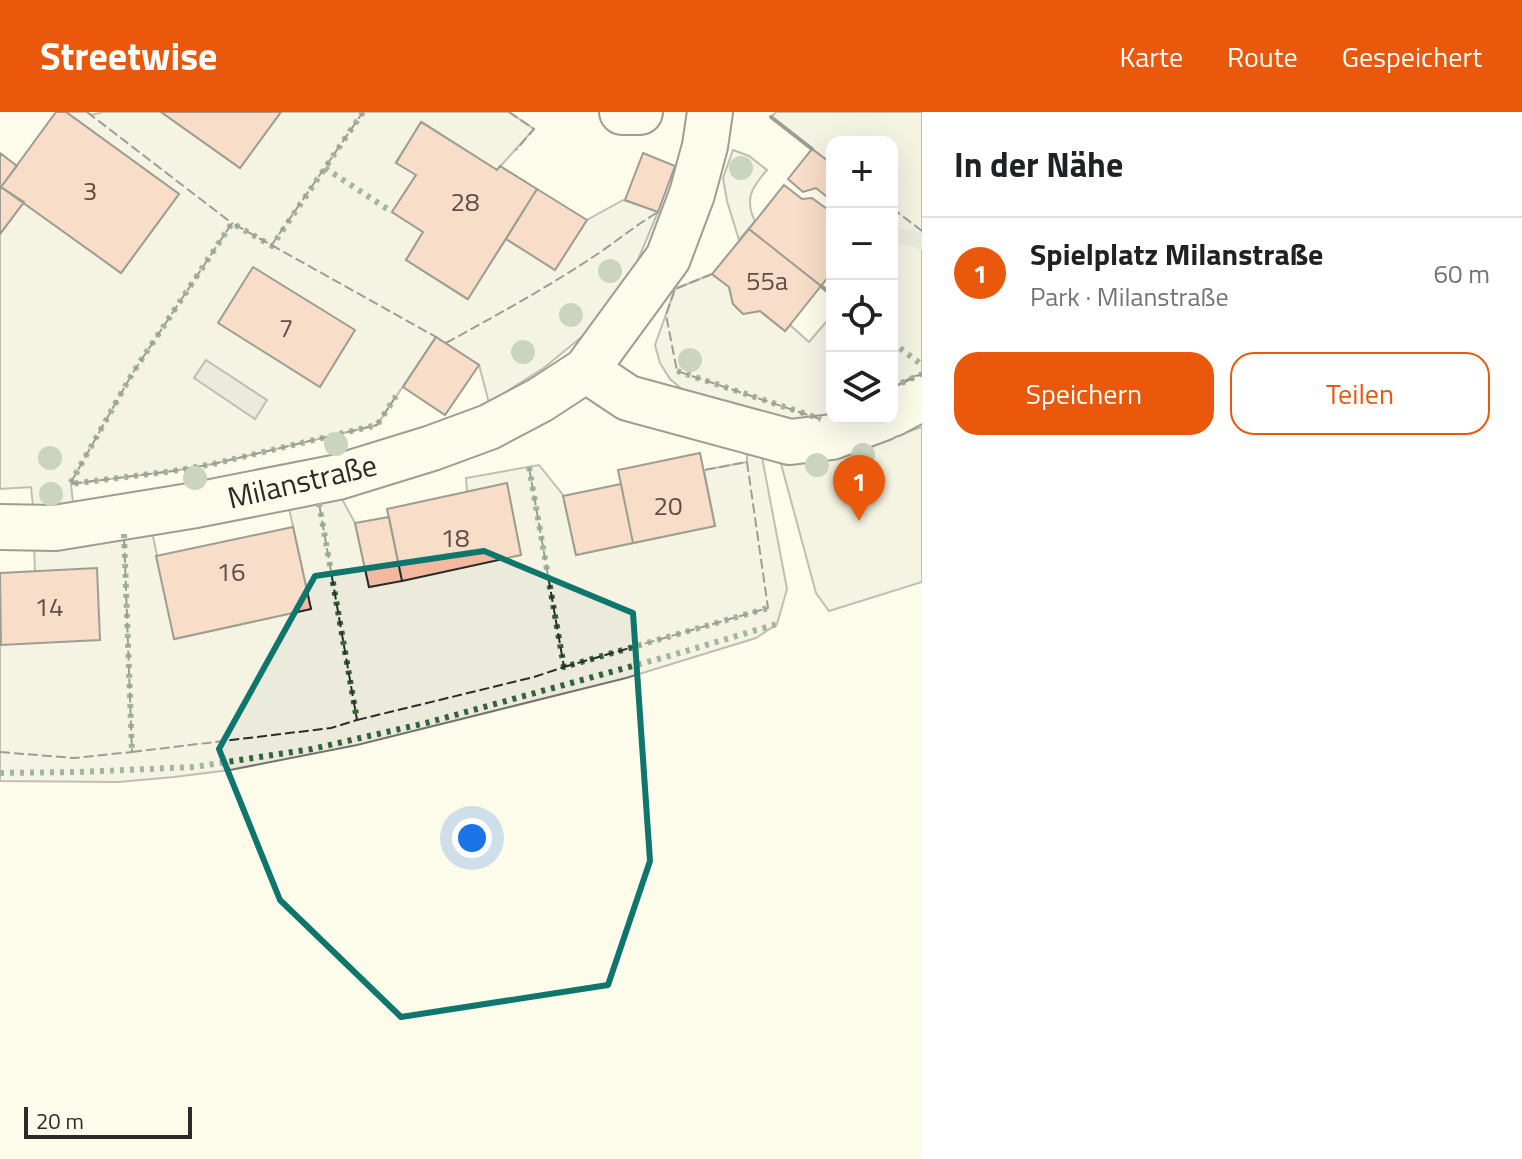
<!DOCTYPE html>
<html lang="de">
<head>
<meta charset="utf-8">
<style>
	:root { --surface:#fff; --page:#f2f2f2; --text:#202124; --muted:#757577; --line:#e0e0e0; --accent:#ea580c }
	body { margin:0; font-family:"Titillium Web",sans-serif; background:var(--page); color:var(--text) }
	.controls { position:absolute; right:24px; top:24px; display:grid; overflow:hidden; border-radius:16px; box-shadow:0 8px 32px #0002 }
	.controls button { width:72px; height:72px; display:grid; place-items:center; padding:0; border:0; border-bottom:2px solid var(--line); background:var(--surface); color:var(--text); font:40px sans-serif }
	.scale { position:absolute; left:24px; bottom:20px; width:168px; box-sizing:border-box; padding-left:8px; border:4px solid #2b2b2b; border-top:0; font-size:22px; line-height:28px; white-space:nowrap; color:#2b2b2b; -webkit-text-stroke:6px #fdfbea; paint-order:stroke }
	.you { position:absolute; left:472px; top:726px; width:28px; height:28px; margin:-20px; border:6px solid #fff; border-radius:50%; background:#1a73e8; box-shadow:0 0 0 12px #1a73e833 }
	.badge { display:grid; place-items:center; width:52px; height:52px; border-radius:50%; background:var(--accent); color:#fff; font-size:26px; font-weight:700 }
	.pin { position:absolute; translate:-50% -66px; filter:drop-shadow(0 2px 4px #0008) }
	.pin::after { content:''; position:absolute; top:42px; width:28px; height:24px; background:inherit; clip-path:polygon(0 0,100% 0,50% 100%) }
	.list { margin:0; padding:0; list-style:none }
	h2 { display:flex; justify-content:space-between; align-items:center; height:104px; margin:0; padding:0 32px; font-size:34px }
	h2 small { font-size:26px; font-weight:400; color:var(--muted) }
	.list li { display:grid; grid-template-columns:52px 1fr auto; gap:24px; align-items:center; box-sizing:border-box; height:112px; padding:0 32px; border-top:2px solid var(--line) }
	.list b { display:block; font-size:30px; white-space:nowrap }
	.list p { margin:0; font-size:26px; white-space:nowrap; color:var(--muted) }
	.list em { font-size:26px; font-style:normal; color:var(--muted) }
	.actions { display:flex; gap:16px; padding:24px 32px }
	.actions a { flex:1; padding:18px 0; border:2px solid var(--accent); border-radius:24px; text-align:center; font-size:28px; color:var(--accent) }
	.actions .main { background:var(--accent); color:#fff }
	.icon { flex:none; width:44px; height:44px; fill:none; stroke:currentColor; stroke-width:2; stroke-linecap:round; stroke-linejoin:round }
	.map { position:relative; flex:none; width:922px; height:1047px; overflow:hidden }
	header { display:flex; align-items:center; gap:48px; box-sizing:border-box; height:112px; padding:0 40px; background:var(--accent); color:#fff }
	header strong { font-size:38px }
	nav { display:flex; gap:44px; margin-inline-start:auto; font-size:28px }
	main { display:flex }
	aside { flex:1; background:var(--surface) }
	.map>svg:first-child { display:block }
</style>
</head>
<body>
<header>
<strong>Streetwise</strong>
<nav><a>Karte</a><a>Route</a><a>Gespeichert</a></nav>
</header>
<main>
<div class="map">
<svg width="922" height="1047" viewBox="0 0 922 1047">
	<rect width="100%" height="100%" fill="#fdfbea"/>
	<path fill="#ecebdb" stroke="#74746e" stroke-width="2" d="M 66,0 L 87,0 L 91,3 L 103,0 L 161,0 L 240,56 L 281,0 L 509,0 L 534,17 L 497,58 L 422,10 L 396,50 L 416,63 L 392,100 L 423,120 L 406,148 L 467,187 L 506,127 L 555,157 L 587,108 L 623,88 L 658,100 L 632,162 L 584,223 L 545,255 L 489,291 L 479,253 L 436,225 L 377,313 L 213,352 L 173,359 L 71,372 L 73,391 L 33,394 L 31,375 L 0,377 L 0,122 L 24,90 L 121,161 L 179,82 Z
		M 776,0 L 922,0 L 922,262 L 892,276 L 892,30 L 832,30 L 832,52 L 771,5 Z
		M 733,38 L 749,44 L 767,58 C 752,75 744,87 755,109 L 739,128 L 727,89 L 723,66 Z
		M 712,162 L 729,175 L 733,192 L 743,202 L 760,199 L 785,219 L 790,213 L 809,230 L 832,203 L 832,306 L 768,310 L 690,284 L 670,267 L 660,251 L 655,233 L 675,177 Z
		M 922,315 L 922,470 L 829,499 L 816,481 L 780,348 L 887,327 Z
		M 747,342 L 762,345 L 787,477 L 777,512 L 756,526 L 626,566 L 357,633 L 230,658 L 174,665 L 118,670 L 0,669 L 0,508 L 1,533 L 35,460 L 34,431 L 151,415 L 175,527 L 311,497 L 289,396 L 342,387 L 355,411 L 369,475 L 521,443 L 507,372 L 467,380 L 466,366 L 539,353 L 563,383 L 576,443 L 715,414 L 704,358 L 747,350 Z"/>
	<path fill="#d8d7c9" stroke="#74746e" stroke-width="2" d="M 206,248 L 267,288 L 255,307 L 194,266 Z"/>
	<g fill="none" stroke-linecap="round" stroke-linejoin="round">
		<path stroke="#d8d7c9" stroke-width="16" d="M 892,125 L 910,125 L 922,130"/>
	</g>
	<path fill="#f2b8a0" stroke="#2b2b2b" stroke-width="2" d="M 56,0 L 66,0 L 179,82 L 121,161 L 1,75 Z
		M 161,0 L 281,0 L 240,56 Z
		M 421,10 L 497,58 L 500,54 L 537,77 L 468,187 L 406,148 L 423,120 L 392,100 L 416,63 L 396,51 Z
		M 812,37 L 832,52 L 832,89 L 816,76 L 803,80 L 788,67 Z
		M 0,41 L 17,54 L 1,75 L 24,90 L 0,122 Z
		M 643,41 L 675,54 L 658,100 L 625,88 Z
		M 784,73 L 802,87 L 812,86 L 827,97 L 828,108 L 832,112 L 832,160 L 821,174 L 749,117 Z
		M 537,77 L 587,108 L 555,158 L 506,127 Z
		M 749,117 L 821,174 L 785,219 L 760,199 L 743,202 L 733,192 L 729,175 L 712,162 Z
		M 253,155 L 355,218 L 320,275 L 218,211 Z
		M 436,225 L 479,253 L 445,303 L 403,275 Z
		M 700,341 L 715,414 L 633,431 L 618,358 Z
		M 507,371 L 521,443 L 402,469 L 387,397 Z
		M 621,372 L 633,431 L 576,443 L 563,384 Z
		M 389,405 L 402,469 L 369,475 L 355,411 Z
		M 293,415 L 311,497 L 174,527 L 156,444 Z
		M 97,456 L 100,528 L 1,533 L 0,461 Z"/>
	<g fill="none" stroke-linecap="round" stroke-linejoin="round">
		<defs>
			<path id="street" d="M 622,0 L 640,0
				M 586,258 L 628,286 L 790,330 L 832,325 L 883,306
				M 892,302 L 922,286
				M 0,415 L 55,416 L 196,393 L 338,365 L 432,336 L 489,315 L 540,288 L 586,258 L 668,146 L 692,82 L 705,34 L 710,0"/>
		</defs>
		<use href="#street" stroke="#2b2b2b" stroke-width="48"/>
		<use href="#street" stroke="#fdfbea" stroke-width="44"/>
		<path stroke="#34623c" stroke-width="6" stroke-dasharray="4 6" stroke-linecap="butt" d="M 363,0 L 272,134 L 232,111 L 132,262 L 70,372 L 173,359 L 213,352 L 377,313 L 396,284
			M 325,56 L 392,100
			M 892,230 L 922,253
			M 677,259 L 821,307
			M 892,275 L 922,262
			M 529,355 L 564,555 L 768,496
			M 319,391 L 357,608
			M 124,422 L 132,640
			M 0,661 L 78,660 L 194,655 L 312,637 L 426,611 L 669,544 L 777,512"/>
		<path stroke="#2b2b2b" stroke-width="2" stroke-dasharray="10 4" stroke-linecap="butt" d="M 87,0 L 233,112
			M 509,0 L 534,17 L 516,38
			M 892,96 L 922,119
			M 271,134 L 363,0
			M 712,162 L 675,177 L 666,203 L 677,259 L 820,307
			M 446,231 C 497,203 548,175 596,143 C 617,129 636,113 658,100
			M 892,276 L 922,262
			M 396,284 L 377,313 L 213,352 L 173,359 L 70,372 L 132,262 L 232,111 L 436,225
			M 564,555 L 768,496 L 747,350 L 704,358
			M 357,608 L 534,565 L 564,555 L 529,355
			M 0,640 L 74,646 L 132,640 L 124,423
			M 132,640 L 331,616 L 357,608 L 319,391"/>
		<path stroke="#2b2b2b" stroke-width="4" d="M 771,5 L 812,37
			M 821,174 L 832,183"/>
	</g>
	<g fill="#8ea78a">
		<circle cx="741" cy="56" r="12"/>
		<circle cx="610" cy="159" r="12"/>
		<circle cx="571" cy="203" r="12"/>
		<circle cx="523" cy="240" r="12"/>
		<circle cx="690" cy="248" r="12"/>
		<circle cx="336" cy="332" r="12"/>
		<circle cx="863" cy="343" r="12"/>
		<circle cx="50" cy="346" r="12"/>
		<circle cx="817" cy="353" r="12"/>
		<circle cx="195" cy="366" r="12"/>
		<circle cx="51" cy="382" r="12"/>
	</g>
	<path d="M0 0H922V1047H0ZM 484,439 L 633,501 L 650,749 L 608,873 L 401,905 L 280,788 L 219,637 L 315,464 Z" fill="#fdfbea" fill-opacity=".55" fill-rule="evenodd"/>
	<path fill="none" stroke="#0f766e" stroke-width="6" stroke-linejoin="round" d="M 484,439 L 633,501 L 650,749 L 608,873 L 401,905 L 280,788 L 219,637 L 315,464 Z"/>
	<g text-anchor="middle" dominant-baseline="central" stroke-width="6" stroke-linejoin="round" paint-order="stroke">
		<g font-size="26" fill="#5d4e48">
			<text x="90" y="78">3</text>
			<text x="465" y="89">28</text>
			<text x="767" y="168">55a</text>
			<text x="286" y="215">7</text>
			<text x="668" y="393">20</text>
			<text x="455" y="425">18</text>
			<text x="231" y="459">16</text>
			<text x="49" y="494">14</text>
		</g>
		<g font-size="30" fill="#2b2b2b" stroke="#fdfbea">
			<text transform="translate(302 369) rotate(-13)">Milanstraße</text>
		</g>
	</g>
</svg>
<div class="controls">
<button>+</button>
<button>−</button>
<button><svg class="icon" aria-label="locate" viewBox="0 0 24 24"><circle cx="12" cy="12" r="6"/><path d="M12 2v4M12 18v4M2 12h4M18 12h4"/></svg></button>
<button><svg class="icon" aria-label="layers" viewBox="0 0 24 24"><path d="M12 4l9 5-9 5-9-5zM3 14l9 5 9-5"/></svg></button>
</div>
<div class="scale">20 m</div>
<div class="you"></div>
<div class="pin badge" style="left:859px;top:409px">1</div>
</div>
<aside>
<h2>In der Nähe<small></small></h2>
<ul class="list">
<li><span class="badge">1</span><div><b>Spielplatz Milanstraße</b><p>Park · Milanstraße</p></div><em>60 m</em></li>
</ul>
<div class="actions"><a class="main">Speichern</a><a>Teilen</a></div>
</aside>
</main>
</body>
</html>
